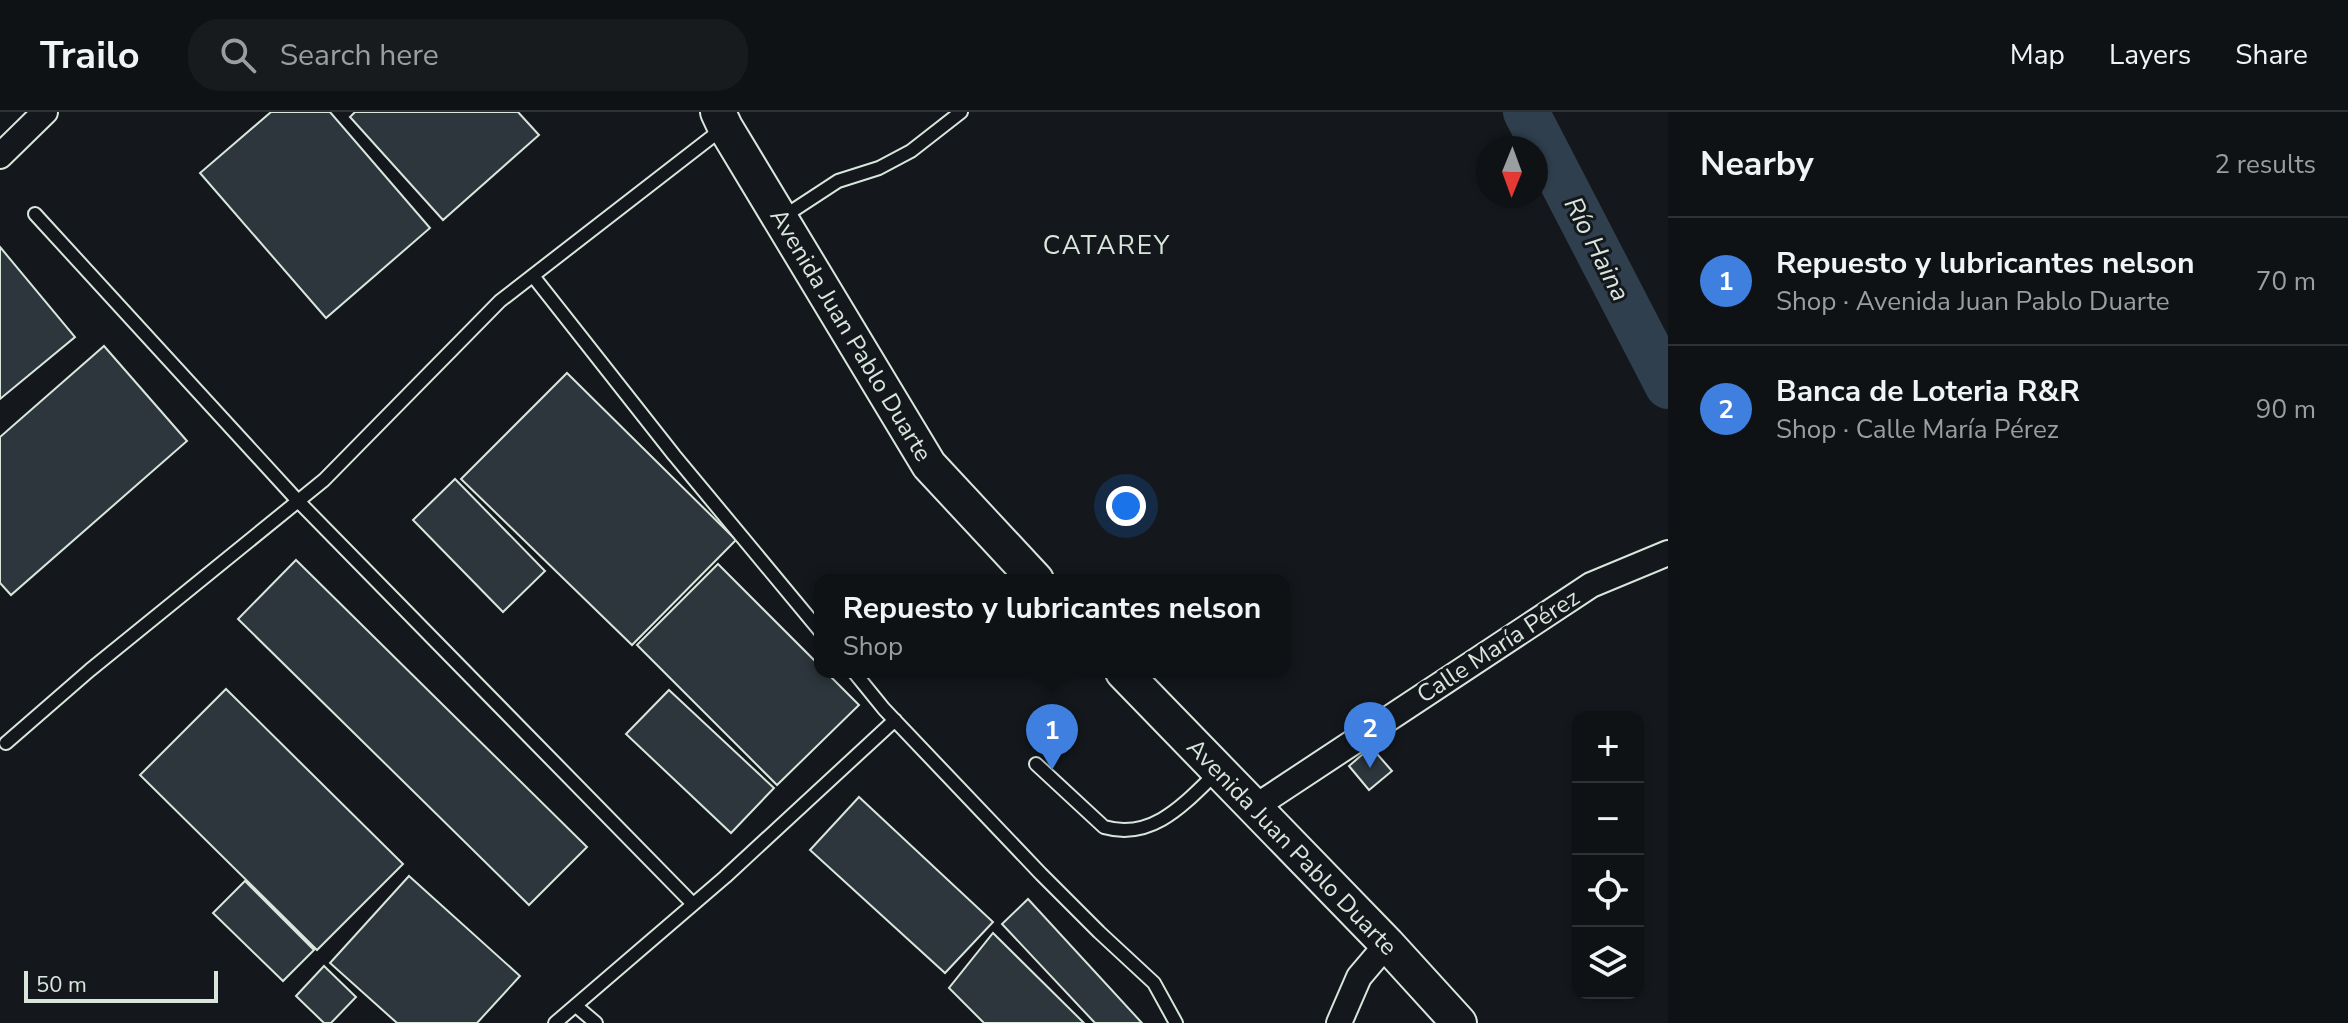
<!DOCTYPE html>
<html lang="en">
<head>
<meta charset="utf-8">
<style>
	:root { --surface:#0f1215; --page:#181b1e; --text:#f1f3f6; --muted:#9b9ea0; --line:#2f3234; --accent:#8c9099 }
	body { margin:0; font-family:"Nunito Sans",sans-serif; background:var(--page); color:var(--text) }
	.controls { position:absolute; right:24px; bottom:24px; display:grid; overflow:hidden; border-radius:16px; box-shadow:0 2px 6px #0004 }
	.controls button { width:72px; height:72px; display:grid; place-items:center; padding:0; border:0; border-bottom:2px solid var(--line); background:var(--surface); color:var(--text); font:40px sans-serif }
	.compass { position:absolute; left:1476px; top:24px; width:72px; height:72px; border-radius:50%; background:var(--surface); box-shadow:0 2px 6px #0004; rotate:181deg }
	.scale { position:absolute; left:24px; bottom:20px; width:194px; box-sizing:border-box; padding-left:8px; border:4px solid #d8e6dc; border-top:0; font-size:22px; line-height:28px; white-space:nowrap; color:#d8e6dc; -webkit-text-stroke:6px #14181c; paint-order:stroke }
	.you { position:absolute; left:1126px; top:394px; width:28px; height:28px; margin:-20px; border:6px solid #fff; border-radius:50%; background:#1a73e8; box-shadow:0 0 0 12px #1a73e833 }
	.badge { display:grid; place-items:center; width:52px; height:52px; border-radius:50%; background:var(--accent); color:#fff; font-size:26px; font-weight:700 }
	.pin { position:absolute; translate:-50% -66px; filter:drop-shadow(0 2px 4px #0008) }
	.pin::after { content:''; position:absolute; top:42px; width:28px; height:24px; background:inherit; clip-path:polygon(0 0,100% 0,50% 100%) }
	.popup { position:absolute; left:814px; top:462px; width:476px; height:104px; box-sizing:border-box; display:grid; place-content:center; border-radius:16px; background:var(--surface); filter:drop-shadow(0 2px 6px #0005); font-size:26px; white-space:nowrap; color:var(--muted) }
	.popup b { font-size:30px; color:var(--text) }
	.popup::after { content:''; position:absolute; left:50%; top:100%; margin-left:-16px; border:16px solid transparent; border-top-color:var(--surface) }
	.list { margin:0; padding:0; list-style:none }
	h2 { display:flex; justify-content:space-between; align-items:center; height:104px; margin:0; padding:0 32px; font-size:34px }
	h2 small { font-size:26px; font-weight:400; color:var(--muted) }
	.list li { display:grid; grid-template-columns:52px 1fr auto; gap:24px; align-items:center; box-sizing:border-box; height:128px; padding:0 32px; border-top:2px solid var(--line) }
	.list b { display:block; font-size:30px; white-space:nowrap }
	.list p { margin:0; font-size:26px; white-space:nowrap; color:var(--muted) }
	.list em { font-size:26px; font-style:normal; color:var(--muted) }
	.icon { flex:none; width:44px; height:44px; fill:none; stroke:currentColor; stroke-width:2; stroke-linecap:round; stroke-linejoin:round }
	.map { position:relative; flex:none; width:1668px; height:911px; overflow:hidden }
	header { display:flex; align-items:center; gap:48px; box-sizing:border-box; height:112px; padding:0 40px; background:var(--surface); border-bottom:2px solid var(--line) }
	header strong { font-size:38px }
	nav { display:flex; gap:44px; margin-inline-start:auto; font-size:28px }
	.search { width:560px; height:72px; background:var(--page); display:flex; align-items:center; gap:20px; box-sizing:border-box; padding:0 28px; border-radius:32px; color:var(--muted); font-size:30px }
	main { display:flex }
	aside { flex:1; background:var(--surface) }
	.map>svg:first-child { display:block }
</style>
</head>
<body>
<header>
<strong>Trailo</strong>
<div class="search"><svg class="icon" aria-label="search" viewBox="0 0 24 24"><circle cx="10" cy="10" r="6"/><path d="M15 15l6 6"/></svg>Search here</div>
<nav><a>Map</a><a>Layers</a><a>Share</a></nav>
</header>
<main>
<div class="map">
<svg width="1668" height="911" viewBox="0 0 1668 911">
	<rect width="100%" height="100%" fill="#14181c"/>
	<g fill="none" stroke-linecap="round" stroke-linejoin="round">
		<path stroke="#2f3f4d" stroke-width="46" d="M 1526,0 L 1668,274"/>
	</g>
	<path fill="#2c363c" stroke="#d8e6dc" stroke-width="2" d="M 271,0 L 330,0 L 430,116 L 326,206 L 200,61 Z
		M 355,0 L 518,0 L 539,23 L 443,108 L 350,5 Z
		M 0,135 L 75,225 L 0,287 Z
		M 104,234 L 187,329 L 11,483 L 0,471 L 0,325 Z
		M 567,261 L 736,428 L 632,533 L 461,367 Z
		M 455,367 L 545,459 L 503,500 L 413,408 Z
		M 296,448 L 587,735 L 529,793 L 238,507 Z
		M 718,452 L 820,554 L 820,560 L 826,560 L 859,593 L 777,673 L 637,533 Z
		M 226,577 L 403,752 L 317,838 L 140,663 Z
		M 669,578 L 774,676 L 731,721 L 626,622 Z
		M 1371,635 L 1392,659 L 1369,678 L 1349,654 Z
		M 859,685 L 993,810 L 945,861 L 810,738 Z
		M 409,764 L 520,864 L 477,911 L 397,911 L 330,851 Z
		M 245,769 L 314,838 L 283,869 L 213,801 Z
		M 1028,787 L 1142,911 L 1095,911 L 1002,812 Z
		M 993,821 L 1084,911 L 984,911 L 949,876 Z
		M 324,854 L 356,885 L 331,911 L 324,911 L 296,884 Z"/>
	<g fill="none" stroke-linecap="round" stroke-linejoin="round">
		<defs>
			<path id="lane" d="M 35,102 L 298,389 L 693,792
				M 783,105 L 838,69 L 879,56 L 911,39 L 961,0
				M 533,164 L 674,343 L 820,519
				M 854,560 L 884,597 L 1041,762 L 1099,820 L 1154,871 L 1176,911
				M 6,631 L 90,558 L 324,368 L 500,189 L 722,17
				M 1036,652 L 1104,715 C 1153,729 1185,691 1218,659
				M 576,894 L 596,911
				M 555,911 L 725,765 L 895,608"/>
			<path id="street" d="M 0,44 L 45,0
				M 1255,695 L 1591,473 L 1668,441
				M 1339,911 L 1359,865 L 1387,832"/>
			<path id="secondary" d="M 718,0 L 725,15 L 929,353 L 1036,468
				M 1123,560 L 1387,832 L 1459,911"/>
		</defs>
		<use href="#lane" stroke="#d8e6dc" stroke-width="16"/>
		<use href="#street" stroke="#d8e6dc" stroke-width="28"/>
		<use href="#secondary" stroke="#d8e6dc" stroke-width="38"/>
		<use href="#lane" stroke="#14181c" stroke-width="12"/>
		<use href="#street" stroke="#14181c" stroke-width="24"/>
		<use href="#secondary" stroke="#14181c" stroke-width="34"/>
	</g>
	<g text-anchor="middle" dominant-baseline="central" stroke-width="6" stroke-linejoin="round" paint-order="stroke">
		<g font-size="24" fill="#d8e6dc" stroke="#14181c">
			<text transform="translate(851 223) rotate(59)">Avenida Juan Pablo Duarte</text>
			<text transform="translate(1498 534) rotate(-33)">Calle María Pérez</text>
			<text transform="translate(1292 735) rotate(46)">Avenida Juan Pablo Duarte</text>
		</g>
		<g font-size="26" letter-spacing="2" fill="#d8e6dc" stroke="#14181c">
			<text x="1107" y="133">CATAREY</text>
		</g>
		<g font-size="26" font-style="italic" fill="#d8e6dc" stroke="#14181c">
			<text transform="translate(1597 137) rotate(63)">Río Haina</text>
		</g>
	</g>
</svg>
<div class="controls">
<button>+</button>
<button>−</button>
<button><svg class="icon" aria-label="locate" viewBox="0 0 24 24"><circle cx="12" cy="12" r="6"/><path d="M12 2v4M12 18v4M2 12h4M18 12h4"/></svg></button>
<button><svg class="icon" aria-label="layers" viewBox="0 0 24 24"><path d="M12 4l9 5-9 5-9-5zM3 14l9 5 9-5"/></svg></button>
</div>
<svg class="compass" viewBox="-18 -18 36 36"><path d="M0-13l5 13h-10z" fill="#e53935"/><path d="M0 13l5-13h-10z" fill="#9b9ea0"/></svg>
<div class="scale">50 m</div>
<div class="you"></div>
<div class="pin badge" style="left:1052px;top:658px;background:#3f7fe0">1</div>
<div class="popup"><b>Repuesto y lubricantes nelson</b>Shop</div>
<div class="pin badge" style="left:1370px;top:656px;background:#3f7fe0">2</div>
</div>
<aside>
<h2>Nearby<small>2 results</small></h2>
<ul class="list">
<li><span class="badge" style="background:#3f7fe0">1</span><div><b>Repuesto y lubricantes nelson</b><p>Shop · Avenida Juan Pablo Duarte</p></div><em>70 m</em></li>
<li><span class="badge" style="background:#3f7fe0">2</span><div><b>Banca de Loteria R&amp;R</b><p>Shop · Calle María Pérez</p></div><em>90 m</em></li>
</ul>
</aside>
</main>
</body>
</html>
